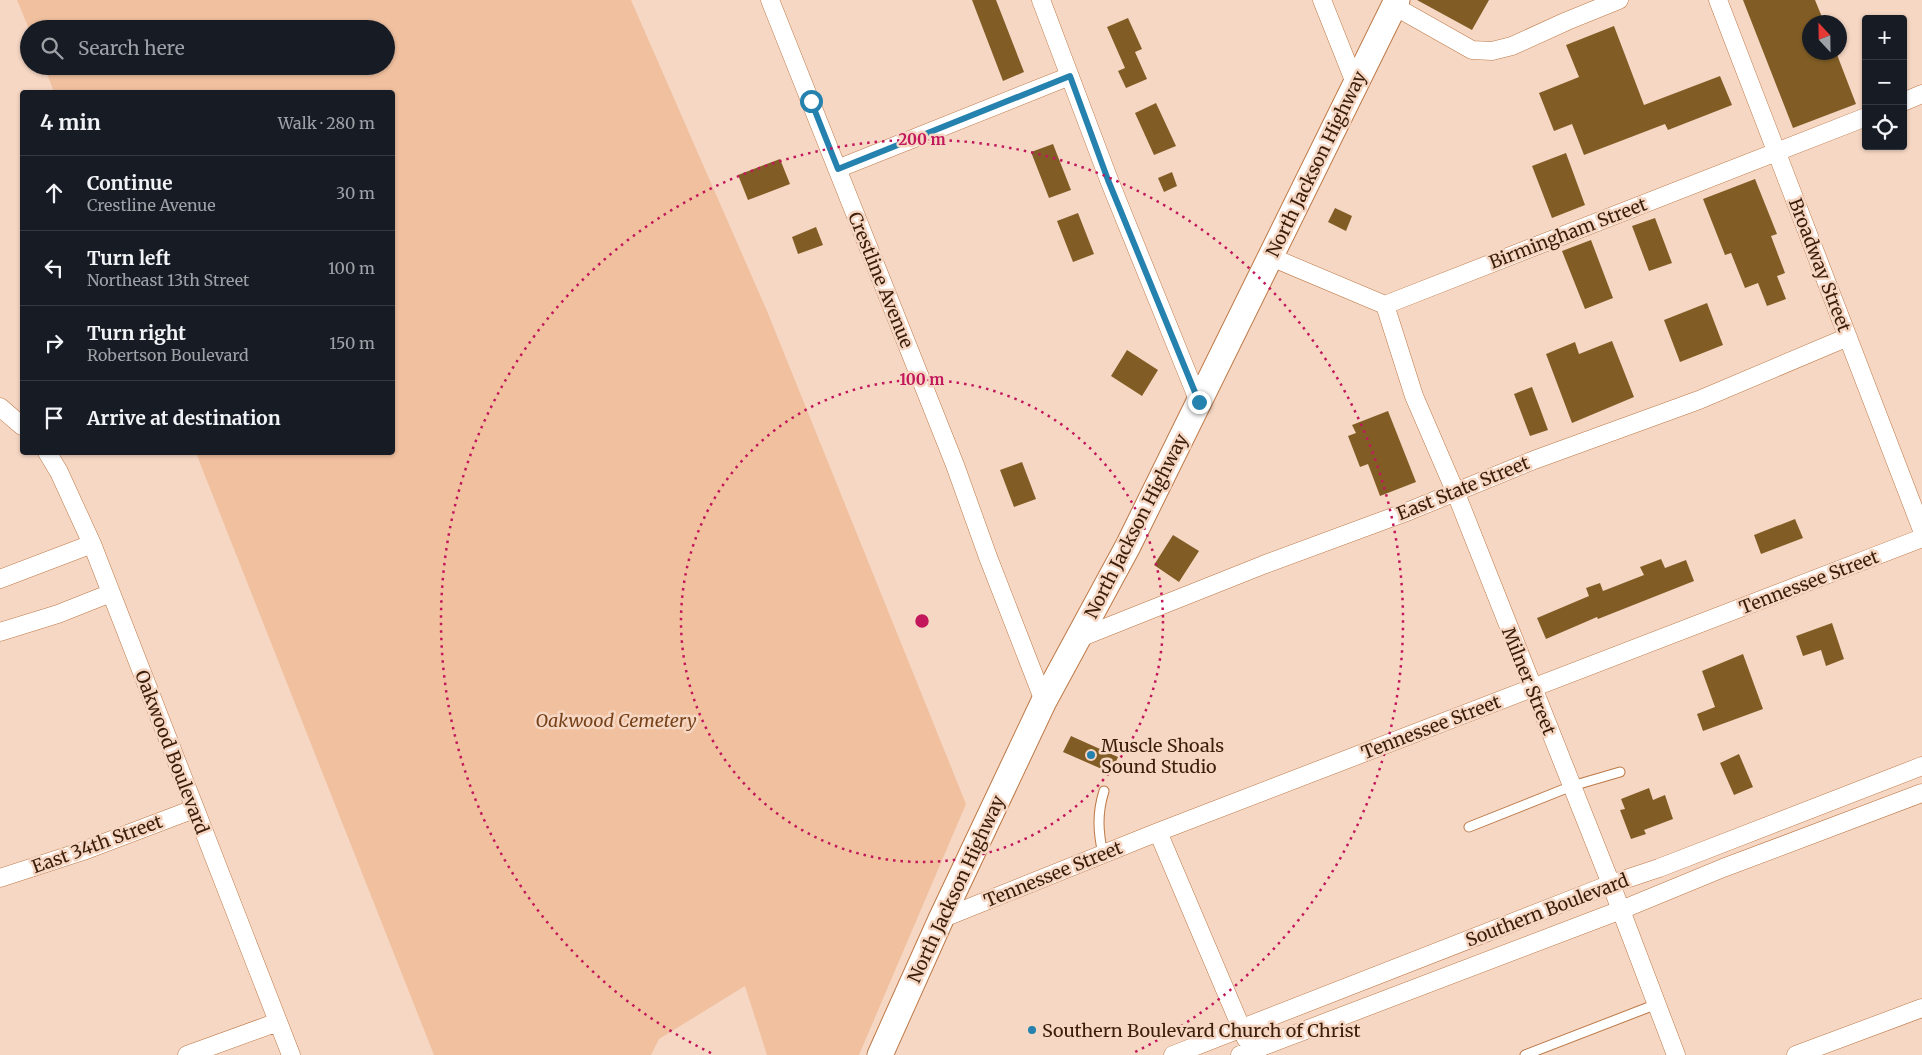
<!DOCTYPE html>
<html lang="en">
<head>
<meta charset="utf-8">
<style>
	:root { --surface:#171b24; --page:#20242c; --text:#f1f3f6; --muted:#9ea1a6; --line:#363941 }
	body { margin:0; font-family:Merriweather,serif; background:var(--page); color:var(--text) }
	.controls { position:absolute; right:15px; top:15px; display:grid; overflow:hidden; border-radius:5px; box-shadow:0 1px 4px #0004 }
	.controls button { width:45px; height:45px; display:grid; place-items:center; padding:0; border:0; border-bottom:1px solid var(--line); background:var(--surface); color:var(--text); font:25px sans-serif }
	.compass { position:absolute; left:1802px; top:15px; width:45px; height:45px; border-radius:50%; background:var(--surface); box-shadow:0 1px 4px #0004; rotate:338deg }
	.stop { position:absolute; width:15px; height:15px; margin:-11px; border:4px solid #2581ae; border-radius:50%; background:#fff }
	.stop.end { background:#2581ae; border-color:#fff; box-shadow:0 1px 5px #0008 }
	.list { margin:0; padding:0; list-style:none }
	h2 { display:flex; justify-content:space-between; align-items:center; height:65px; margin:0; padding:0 20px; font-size:21px }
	h2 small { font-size:16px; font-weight:400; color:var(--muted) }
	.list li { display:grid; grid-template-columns:32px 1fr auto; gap:15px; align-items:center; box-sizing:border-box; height:75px; padding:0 20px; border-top:1px solid var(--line) }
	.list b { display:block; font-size:19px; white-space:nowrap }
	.list p { margin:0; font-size:16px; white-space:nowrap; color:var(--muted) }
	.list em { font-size:16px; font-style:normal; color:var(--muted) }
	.icon { flex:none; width:28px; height:28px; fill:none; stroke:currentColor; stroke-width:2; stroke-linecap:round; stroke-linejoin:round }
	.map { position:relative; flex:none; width:1922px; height:1055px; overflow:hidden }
	.search { position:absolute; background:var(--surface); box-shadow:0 1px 4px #0004; left:20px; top:20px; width:375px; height:55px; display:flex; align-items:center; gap:12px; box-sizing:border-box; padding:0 18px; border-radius:28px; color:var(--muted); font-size:19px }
	.panel { position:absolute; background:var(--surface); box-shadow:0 1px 4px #0004; left:20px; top:90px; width:375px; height:365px; border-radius:5px }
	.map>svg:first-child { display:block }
</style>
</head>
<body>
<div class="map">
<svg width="1922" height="1055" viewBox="0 0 1922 1055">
	<rect width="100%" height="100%" fill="#f6d7c4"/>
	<path fill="#f0c09f" d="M 17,0 L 631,0 L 767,311 L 966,804 L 859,1055 L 767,1055 L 745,986 L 659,1039 L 651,1055 L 434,1055 L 196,453 L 392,452 L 392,92 L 54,92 L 44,66 L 386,66 L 386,29 L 29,29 Z"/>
	<path fill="#815d25" d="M 972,0 L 996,0 L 1024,72 L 1003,81 Z
		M 1417,0 L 1489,0 L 1472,30 Z
		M 1743,0 L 1815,0 L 1824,22 L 1810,22 L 1810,52 L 1836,52 L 1856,104 L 1793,128 Z
		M 1128,18 L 1142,49 L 1135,52 L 1147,79 L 1126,88 L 1118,71 L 1125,68 L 1107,27 Z
		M 1614,26 L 1644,105 L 1720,76 L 1732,105 L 1668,130 L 1665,124 L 1584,155 L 1572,124 L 1554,131 L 1539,93 L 1579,77 L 1566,45 Z
		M 1156,103 L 1176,146 L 1154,155 L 1135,113 Z
		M 1053,144 L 1071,190 L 1049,198 L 1031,152 Z
		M 1566,153 L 1585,205 L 1552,218 L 1532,166 Z
		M 780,159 L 790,184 L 748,200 L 738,175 Z
		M 1172,172 L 1177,186 L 1164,192 L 1158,178 Z
		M 1755,179 L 1777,234 L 1771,236 L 1785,273 L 1777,276 L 1786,299 L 1767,306 L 1758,283 L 1745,288 L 1731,253 L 1725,255 L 1703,199 Z
		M 1335,208 L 1352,216 L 1346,231 L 1328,222 Z
		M 1078,213 L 1094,254 L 1073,262 L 1057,221 Z
		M 1655,218 L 1672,263 L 1649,271 L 1632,226 Z
		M 816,227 L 823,245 L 798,254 L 792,237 Z
		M 1591,240 L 1613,298 L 1585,309 L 1562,251 Z
		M 1707,303 L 1723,345 L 1680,362 L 1664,320 Z
		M 1612,341 L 1634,397 L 1572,423 L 1546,354 L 1575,342 L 1579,354 Z
		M 1127,350 L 1158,370 L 1142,396 L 1111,376 Z
		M 1532,387 L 1548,430 L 1530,436 L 1514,394 Z
		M 1388,411 L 1416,482 L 1380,496 L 1368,464 L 1360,467 L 1348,436 L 1356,433 L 1352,425 Z
		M 1022,462 L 1036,499 L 1014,507 L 1000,470 Z
		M 1795,519 L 1803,538 L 1761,554 L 1754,535 Z
		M 1173,535 L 1199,551 L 1179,582 L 1154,565 Z
		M 1661,559 L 1665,568 L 1686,560 L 1694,581 L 1598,619 L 1597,617 L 1546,639 L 1537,618 L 1589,596 L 1586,588 L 1600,583 L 1603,591 L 1644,575 L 1640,567 Z
		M 1832,623 L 1844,659 L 1826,666 L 1821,650 L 1803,656 L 1796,636 Z
		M 1743,654 L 1763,709 L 1703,731 L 1697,714 L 1715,707 L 1702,671 Z
		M 1071,736 L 1118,757 L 1111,773 L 1063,752 Z
		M 1739,754 L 1753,787 L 1734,795 L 1720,763 Z
		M 1649,788 L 1653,800 L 1665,795 L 1673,819 L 1644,830 L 1646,834 L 1631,839 L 1620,810 L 1625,809 L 1621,799 Z"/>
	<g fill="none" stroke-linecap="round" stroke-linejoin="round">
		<defs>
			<path id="service" d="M 1469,827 L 1572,786 L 1620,772
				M 1103,854 C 1098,832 1097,813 1104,791
				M 1525,1055 L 1657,1004"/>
			<path id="minor" d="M 770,0 L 955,465 L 988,557 L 1044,701
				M 1041,0 L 1109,180 L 1199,402
				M 1322,0 L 1355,83
				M 1718,0 L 1922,530
				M 1394,6 L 1472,50 L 1492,51 L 1512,46 L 1567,21 L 1619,0
				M 1903,102 L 1922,94
				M 837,169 L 1070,76
				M 1271,257 L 1385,305 L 1866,117
				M 1385,305 L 1414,396 L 1455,491 L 1611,884 L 1676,1055
				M 0,407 L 22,426
				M 47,452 L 59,472 L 92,544 L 291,1055
				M 0,579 L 92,544
				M 0,632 L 58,614 L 111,593
				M 1077,639 L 1263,565 L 1409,511 L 1534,460 L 1699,400 L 1848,337
				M 1158,832 L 1246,1039
				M 0,878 L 83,851 L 194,809
				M 941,919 L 1158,832 L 1922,538
				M 187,1055 L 278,1022
				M 1173,1055 L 1611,884 L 1659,868 L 1922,766
				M 1240,1055 L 1621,910 L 1723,868 L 1922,793
				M 1796,1055 L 1922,1008"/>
			<path id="secondary" d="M 880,1055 L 941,919 L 1044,701 L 1128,546 L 1397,0"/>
		</defs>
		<use href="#service" stroke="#bd7947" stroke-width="11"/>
		<use href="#minor" stroke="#bd7947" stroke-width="19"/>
		<use href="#secondary" stroke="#bd7947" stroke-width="27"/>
		<use href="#service" stroke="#fff" stroke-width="9"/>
		<use href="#minor" stroke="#fff" stroke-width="18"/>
		<use href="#secondary" stroke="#fff" stroke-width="25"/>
	</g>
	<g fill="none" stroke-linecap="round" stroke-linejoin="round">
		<path stroke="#2581ae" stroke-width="6" d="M 811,101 L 838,169 L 1070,76 L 1108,180 L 1199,402"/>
	</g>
	<g fill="none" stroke="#c2185b" stroke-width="2.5" stroke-dasharray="2.5 5">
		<circle cx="922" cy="621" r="241"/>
		<path d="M711 1053A481 481 0 1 1 1133 1053"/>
	</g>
	<g fill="#2581ae" stroke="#f6d7c4" stroke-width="2">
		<circle cx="1091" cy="755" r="5"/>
		<circle cx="1032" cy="1030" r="5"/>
	</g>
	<g text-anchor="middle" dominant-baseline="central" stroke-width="5" stroke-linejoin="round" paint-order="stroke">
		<g font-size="18" fill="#3a1e09" stroke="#f6d7c4">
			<text transform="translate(1316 164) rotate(-64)">North Jackson Highway</text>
			<text transform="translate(1568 233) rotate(-21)">Birmingham Street</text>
			<text transform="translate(1820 265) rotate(69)">Broadway Street</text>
			<text transform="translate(881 280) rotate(68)">Crestline Avenue</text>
			<text transform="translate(1463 488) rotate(-22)">East State Street</text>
			<text transform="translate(1136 526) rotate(-63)">North Jackson Highway</text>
			<text transform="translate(1809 582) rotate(-21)">Tennessee Street</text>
			<text transform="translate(1529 681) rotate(68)">Milner Street</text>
			<text transform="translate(1431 727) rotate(-21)">Tennessee Street</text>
			<text transform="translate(172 752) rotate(69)">Oakwood Boulevard</text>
			<text transform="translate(97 844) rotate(-20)">East 34th Street</text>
			<text transform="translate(1053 874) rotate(-22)">Tennessee Street</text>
			<text transform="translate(956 889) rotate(-65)">North Jackson Highway</text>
			<text transform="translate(1547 910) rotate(-21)">Southern Boulevard</text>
		</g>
		<g font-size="18" font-style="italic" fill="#774219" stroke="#f6d7c4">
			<text x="616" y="720">Oakwood Cemetery</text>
		</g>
		<g font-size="18" fill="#3a1e09" stroke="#f6d7c4" text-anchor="start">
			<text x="1101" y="745">Muscle Shoals<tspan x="1101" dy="21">Sound Studio</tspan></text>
			<text x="1042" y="1030">Southern Boulevard Church of Christ</text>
		</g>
	</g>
	<circle cx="922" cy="621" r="8" fill="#c2185b" stroke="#f6d7c4" stroke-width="2.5"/>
	<g font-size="15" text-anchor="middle" font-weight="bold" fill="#c2185b" stroke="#f6d7c4" stroke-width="5" stroke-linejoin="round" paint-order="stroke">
		<text x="922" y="145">200 m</text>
		<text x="922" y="385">100 m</text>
	</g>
</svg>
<div class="controls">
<button>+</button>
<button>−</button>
<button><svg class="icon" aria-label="locate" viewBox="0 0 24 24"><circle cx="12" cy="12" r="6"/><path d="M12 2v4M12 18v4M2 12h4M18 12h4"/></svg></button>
</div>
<svg class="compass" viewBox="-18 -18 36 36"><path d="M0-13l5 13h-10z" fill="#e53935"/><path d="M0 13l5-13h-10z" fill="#9ea1a6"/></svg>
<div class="stop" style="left:811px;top:101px"></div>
<div class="stop end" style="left:1199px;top:402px"></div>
<div class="search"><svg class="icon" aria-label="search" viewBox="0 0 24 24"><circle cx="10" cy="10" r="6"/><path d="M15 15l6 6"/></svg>Search here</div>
<section class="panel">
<h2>4 min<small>Walk · 280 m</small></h2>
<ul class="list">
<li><svg class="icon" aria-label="ahead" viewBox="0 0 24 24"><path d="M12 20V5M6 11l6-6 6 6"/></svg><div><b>Continue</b><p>Crestline Avenue</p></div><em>30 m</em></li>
<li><svg class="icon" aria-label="left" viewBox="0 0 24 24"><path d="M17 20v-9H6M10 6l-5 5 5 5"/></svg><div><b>Turn left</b><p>Northeast 13th Street</p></div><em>100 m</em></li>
<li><svg class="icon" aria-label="right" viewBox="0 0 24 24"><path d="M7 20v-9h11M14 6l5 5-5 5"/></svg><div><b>Turn right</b><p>Robertson Boulevard</p></div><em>150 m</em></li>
<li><svg class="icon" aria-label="arrive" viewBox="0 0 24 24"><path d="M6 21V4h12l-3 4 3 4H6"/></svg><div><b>Arrive at destination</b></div></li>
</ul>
</section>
</div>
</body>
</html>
